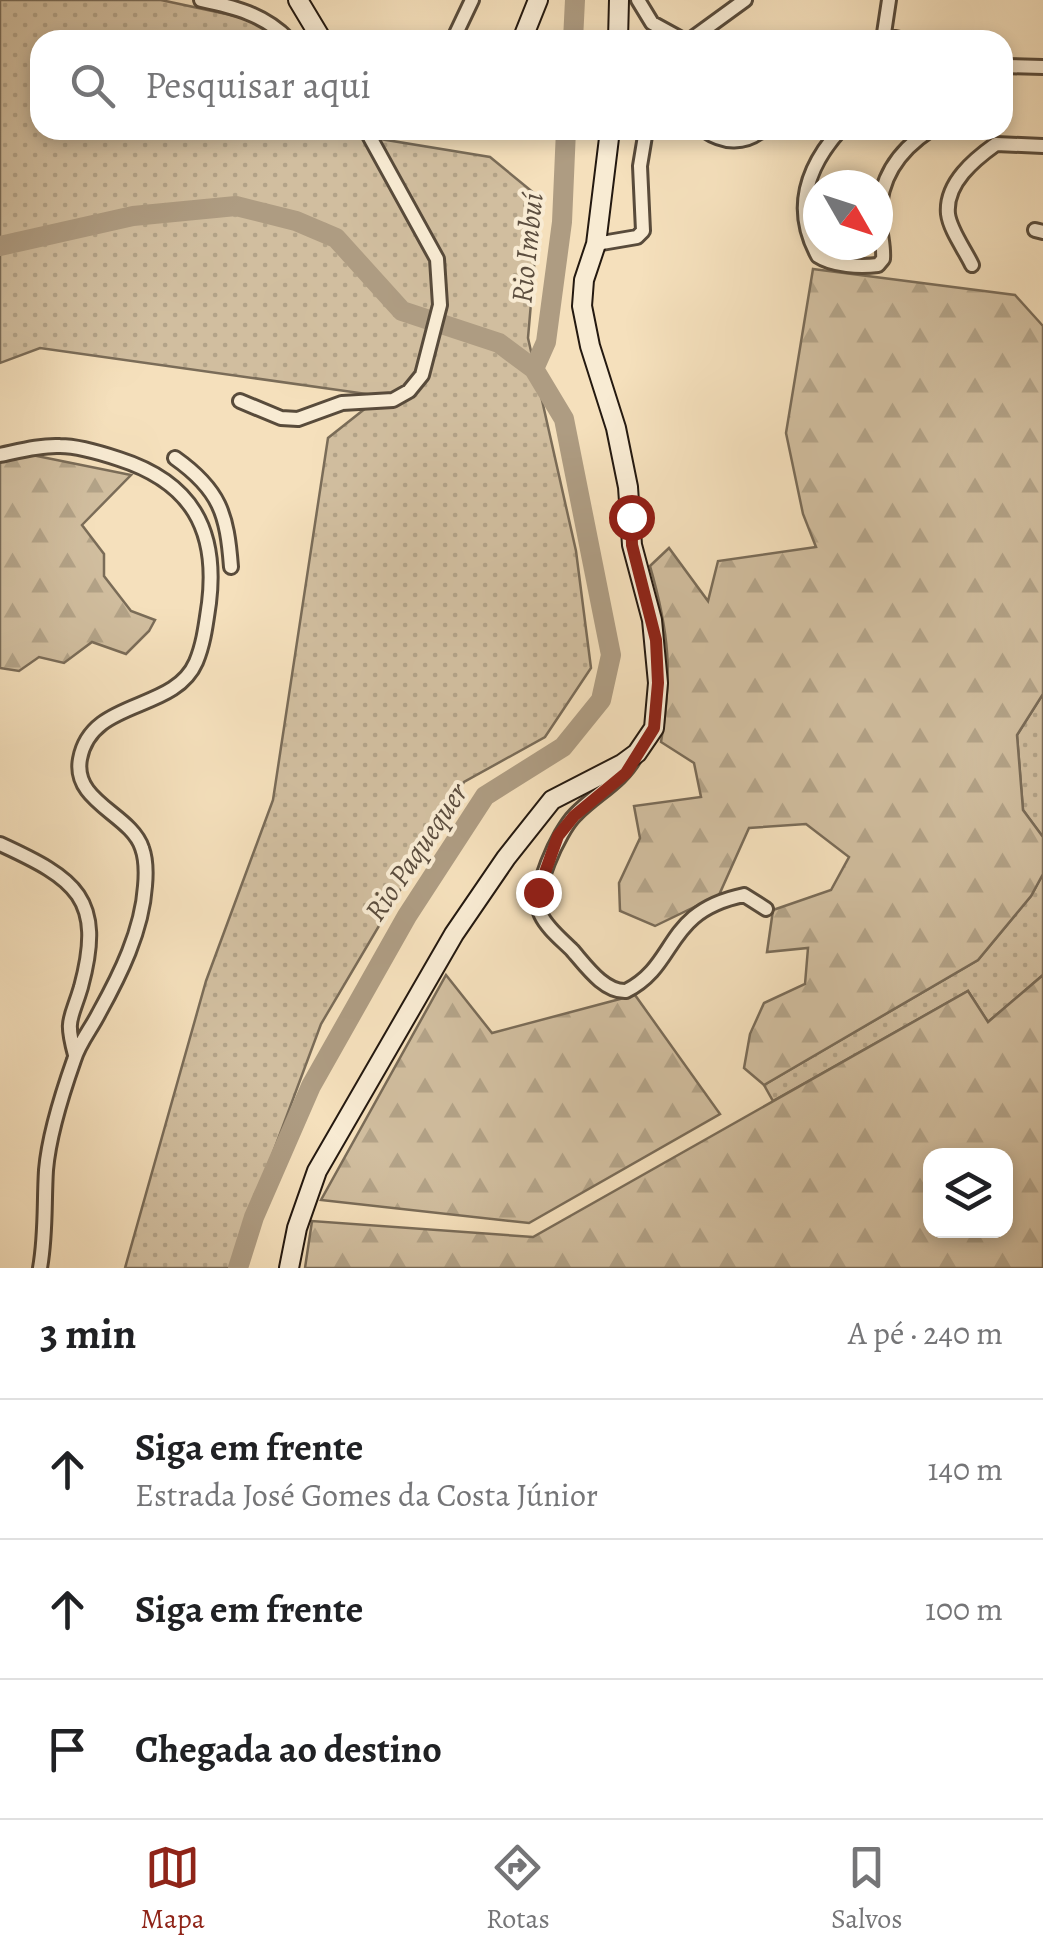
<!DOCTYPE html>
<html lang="pt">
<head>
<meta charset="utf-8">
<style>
	:root { --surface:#fff; --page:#f2f2f2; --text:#202124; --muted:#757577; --line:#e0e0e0; --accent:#8f2418 }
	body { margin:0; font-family:Alegreya,serif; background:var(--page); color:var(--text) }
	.controls { position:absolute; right:30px; bottom:30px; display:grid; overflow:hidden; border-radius:20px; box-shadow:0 5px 15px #0003 }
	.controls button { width:90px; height:90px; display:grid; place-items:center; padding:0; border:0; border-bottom:2px solid var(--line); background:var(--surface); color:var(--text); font:50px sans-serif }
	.compass { position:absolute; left:803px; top:170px; width:90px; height:90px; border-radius:50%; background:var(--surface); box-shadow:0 5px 15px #0003; rotate:129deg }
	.stop { position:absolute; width:30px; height:30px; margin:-22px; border:8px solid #8f2418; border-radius:50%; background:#fff }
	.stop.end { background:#8f2418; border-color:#fff; box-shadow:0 2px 10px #0008 }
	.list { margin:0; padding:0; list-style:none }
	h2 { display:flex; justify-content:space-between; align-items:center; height:130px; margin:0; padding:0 40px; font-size:42px }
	h2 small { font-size:32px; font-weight:400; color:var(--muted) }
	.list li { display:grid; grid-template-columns:65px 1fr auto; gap:30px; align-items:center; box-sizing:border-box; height:140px; padding:0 40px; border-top:2px solid var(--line) }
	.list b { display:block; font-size:38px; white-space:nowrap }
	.list p { margin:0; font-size:32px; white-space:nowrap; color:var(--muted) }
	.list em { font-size:32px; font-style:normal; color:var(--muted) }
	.icon { flex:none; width:55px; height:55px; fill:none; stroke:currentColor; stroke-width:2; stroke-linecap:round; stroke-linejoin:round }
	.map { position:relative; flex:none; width:1043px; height:1268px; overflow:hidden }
	.search { position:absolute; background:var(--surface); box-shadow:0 5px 15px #0003; left:30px; right:30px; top:30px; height:110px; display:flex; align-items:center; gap:25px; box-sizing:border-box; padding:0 35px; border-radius:30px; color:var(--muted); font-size:38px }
	.sheet { height:550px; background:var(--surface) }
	nav { display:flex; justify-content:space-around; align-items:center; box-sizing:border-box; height:140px; border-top:2px solid var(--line); background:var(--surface); font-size:28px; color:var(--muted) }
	nav a { display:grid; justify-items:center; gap:5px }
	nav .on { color:var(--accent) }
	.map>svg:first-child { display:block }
</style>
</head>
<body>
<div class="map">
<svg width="1043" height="1268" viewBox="0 0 1043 1268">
	<defs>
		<pattern id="grass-dots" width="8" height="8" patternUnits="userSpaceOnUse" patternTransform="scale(2.5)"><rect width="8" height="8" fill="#d1be9f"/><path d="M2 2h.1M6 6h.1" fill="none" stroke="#b3a388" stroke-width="1.8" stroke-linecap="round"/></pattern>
		<pattern id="forest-firs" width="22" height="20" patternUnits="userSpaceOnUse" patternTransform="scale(2.5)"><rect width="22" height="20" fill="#d1be9f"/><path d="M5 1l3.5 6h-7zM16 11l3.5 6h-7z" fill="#b3a388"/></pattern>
	</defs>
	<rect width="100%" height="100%" fill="#f5e0bc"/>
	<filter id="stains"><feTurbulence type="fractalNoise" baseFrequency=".002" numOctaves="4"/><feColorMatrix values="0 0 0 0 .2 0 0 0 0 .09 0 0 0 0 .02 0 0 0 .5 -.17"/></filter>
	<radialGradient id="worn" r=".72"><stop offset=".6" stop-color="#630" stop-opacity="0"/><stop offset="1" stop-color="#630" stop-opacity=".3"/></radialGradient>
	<path fill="url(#grass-dots)" stroke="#7a6c58" stroke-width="2.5" d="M 0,0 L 161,0 L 259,21 L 274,40 L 40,40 L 40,130 L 347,130 L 350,134 L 490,157 L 540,198 L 528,338 L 576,551 L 591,668 L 545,737 L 464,782 L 321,1024 L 230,1268 L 125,1268 L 206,981 L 273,800 L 328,438 L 381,396 L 40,348 L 0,363 Z
		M 1043,694 L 1043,837 L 1023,810 L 1017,735 Z
		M 1043,874 L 1043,975 L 988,1022 L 968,991 L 773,1101 L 764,1085 L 978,960 L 1031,896 Z"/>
	<path fill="url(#forest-firs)" stroke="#7a6c58" stroke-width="2.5" fill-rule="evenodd" d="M 813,269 L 1015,295 L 1043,326 L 1043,694 L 1017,735 L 1023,810 L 1043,837 L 1043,874 L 1031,896 L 978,960 L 764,1085 L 744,1068 L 750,1034 L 764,1003 L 805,984 L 808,948 L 767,952 L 773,910 L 831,890 L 849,857 L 806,824 L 749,828 L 719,895 L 655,926 L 620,911 L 619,883 L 640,838 L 634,806 L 701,797 L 694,763 L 661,742 C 673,674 669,632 650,566 L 669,548 L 708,601 L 718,561 L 816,547 L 803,514 L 786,433 Z
		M 27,454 L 131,475 L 82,525 L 104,554 L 104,576 L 131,611 L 155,620 L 149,631 L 126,654 L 92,642 L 64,663 L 39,657 L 19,671 L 0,668 L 0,462 Z
		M 446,975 L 492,1033 L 635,995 L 720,1114 L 529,1223 L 321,1200 Z
		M 1043,975 L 1043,1268 L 305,1268 L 312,1221 L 533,1237 L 968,991 L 988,1022 ZM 930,1156 L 1006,1156 L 1006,1230 L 930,1230 Z"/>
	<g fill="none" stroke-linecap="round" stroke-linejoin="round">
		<path stroke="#ae9c82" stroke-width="20" d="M 573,40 L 575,0
			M 0,246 L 133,216 L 236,206 L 296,221 L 336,238 L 402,311 L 499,343 L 534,369 L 564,419 L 611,655 L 601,700 L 563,747 L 485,796 L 407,916 L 311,1086 L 254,1217 L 238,1268
			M 534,369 L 546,342 L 562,222 L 566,130"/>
		<defs>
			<path id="street" d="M 201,0 C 234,7 264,14 289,40
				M 638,0 L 652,23 L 683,40
				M 453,40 L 472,0
				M 690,40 L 745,0
				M 870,40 L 886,36 L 905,40
				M 883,40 L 889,0
				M 1003,66 L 1043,67
				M 704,130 C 723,143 744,145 762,130
				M 840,130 C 807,167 792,209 818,256 C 833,266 860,267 878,265 L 883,259 C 884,247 881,238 880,226 C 876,184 895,153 930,130
				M 1035,230 L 1043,232
				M 596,244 L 637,237 L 643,231 L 640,166 L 646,130
				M 972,265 C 965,250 950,230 948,214 C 945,183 975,159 996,144 L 1043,146
				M 240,401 L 281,418 L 298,419 L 342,403 L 393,400 L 409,391 L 422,375 L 440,305 L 437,259 L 366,130
				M 0,455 C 19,451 40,445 60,446 C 79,446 101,453 119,459 C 191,482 218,529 209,603 C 206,623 204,643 196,662 C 174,713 91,698 80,759 C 72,802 131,814 142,848 C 146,859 146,875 145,886 C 142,931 120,975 99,1013 C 91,1029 79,1043 74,1060 C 62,1094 49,1134 46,1170 C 44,1203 46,1235 40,1268
				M 175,458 C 220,490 227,514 231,567
				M 636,755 C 621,783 596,793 575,815 C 559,831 530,893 541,915 C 547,928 562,940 572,950 C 586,966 604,992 626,991 C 679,964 663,912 744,895 L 766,909
				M 0,844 C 76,879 105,898 81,987 C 71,1021 65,1018 75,1055"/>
			<path id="secondary" d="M 298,0 L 322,40
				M 522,40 L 538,0
				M 618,40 L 619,0
				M 289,1268 L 297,1228 L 317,1171 L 454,934 L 506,858 L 552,800 L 622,764 L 637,753 L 654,728 L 658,683 L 652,620 L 632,545 L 628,487 L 616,428 L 590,346 L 582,306 L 584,280 L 596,244 L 610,130"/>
		</defs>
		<use href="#street" stroke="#584b3b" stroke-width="18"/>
		<use href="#secondary" stroke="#241910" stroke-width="22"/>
		<use href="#street" stroke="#f8ebd3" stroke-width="12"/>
		<use href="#secondary" stroke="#f8ebd3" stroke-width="18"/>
	</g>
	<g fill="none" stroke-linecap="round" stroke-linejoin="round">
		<path stroke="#8f2418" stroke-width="12" d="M 538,892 L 558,836 L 574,816 L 626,773 L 654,728 L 658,683 L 656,640 L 632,545 L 631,517"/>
	</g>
	<g text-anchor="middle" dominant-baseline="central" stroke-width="8" stroke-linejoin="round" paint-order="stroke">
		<g font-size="30" font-style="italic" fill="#5b4d3e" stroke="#f8ebd3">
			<text transform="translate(527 248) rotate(-84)">Rio Imbuí</text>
			<text transform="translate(416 852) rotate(-56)">Rio Paquequer</text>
		</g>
	</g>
	<rect width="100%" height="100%" filter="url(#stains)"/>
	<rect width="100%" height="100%" fill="url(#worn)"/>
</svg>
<div class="controls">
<button><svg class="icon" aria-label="layers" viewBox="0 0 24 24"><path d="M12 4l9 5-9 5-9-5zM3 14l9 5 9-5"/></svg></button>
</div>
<svg class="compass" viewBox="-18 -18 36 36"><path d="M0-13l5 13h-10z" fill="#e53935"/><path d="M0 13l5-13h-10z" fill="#757577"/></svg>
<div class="stop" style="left:631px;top:517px"></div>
<div class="stop end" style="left:538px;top:892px"></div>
<div class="search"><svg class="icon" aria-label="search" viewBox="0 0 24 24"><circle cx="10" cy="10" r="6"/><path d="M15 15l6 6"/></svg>Pesquisar aqui</div>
</div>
<section class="sheet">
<h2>3 min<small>A pé · 240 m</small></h2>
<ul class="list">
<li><svg class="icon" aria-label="ahead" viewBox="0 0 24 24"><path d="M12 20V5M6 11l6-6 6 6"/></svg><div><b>Siga em frente</b><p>Estrada José Gomes da Costa Júnior</p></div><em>140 m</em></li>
<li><svg class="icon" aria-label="ahead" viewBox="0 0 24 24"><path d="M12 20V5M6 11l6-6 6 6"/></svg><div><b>Siga em frente</b></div><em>100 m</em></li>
<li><svg class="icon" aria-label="arrive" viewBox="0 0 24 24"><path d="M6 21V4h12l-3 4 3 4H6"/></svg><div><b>Chegada ao destino</b></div></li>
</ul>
</section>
<nav>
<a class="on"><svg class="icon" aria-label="map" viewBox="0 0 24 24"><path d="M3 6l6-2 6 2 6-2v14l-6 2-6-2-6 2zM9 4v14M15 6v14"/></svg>Mapa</a>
<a><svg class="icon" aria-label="directions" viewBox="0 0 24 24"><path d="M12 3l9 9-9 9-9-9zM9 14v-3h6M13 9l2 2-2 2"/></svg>Rotas</a>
<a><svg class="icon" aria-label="saved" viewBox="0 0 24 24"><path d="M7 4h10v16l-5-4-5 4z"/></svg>Salvos</a>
</nav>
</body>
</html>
